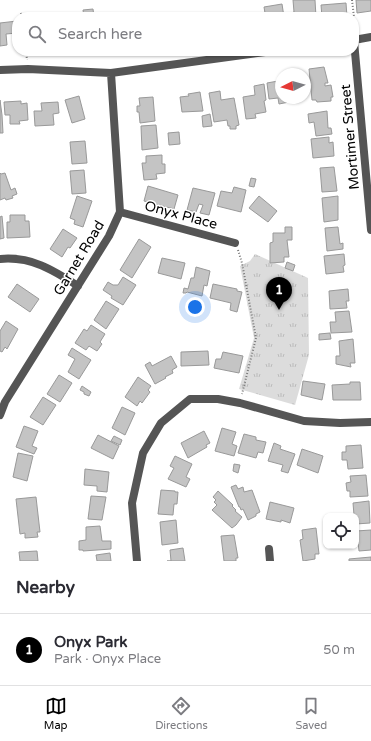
<!DOCTYPE html>
<html lang="en">
<head>
<meta charset="utf-8">
<style>
	:root { --surface:#fff; --page:#f2f2f3; --text:#2b2b33; --muted:#7c7c81; --line:#e1e1e2; --accent:#000 }
	body { margin:0; font-family:"Varela Round",sans-serif; background:var(--page); color:var(--text) }
	.controls { position:absolute; right:12px; bottom:12px; display:grid; overflow:hidden; border-radius:8px; box-shadow:0 1px 3px #0004 }
	.controls button { width:36px; height:36px; display:grid; place-items:center; padding:0; border:0; border-bottom:1px solid var(--line); background:var(--surface); color:var(--text); font:20px sans-serif }
	.compass { position:absolute; left:275px; top:68px; width:36px; height:36px; border-radius:50%; background:var(--surface); box-shadow:0 1px 3px #0004; rotate:264deg }
	.you { position:absolute; left:195px; top:307px; width:14px; height:14px; margin:-10px; border:3px solid #fff; border-radius:50%; background:#1a73e8; box-shadow:0 0 0 6px #1a73e833 }
	.badge { display:grid; place-items:center; width:26px; height:26px; border-radius:50%; background:var(--accent); color:#fff; font-size:13px; font-weight:700 }
	.pin { position:absolute; translate:-50% -33px; filter:drop-shadow(0 1px 2px #0008) }
	.pin::after { content:''; position:absolute; top:21px; width:14px; height:12px; background:inherit; clip-path:polygon(0 0,100% 0,50% 100%) }
	.list { margin:0; padding:0; list-style:none }
	h2 { display:flex; justify-content:space-between; align-items:center; height:52px; margin:0; padding:0 16px; font-size:17px }
	h2 small { font-size:13px; font-weight:400; color:var(--muted) }
	.list li { display:grid; grid-template-columns:26px 1fr auto; gap:12px; align-items:center; box-sizing:border-box; height:72px; padding:0 16px; border-top:1px solid var(--line) }
	.list b { display:block; font-size:15px; white-space:nowrap }
	.list p { margin:0; font-size:13px; white-space:nowrap; color:var(--muted) }
	.list em { font-size:13px; font-style:normal; color:var(--muted) }
	.icon { flex:none; width:22px; height:22px; fill:none; stroke:currentColor; stroke-width:2; stroke-linecap:round; stroke-linejoin:round }
	.map { position:relative; flex:none; width:371px; height:561px; overflow:hidden }
	.search { position:absolute; background:var(--surface); box-shadow:0 1px 3px #0004; left:12px; right:12px; top:12px; height:44px; display:flex; align-items:center; gap:10px; box-sizing:border-box; padding:0 14px; border-radius:16px; color:var(--muted); font-size:15px }
	.sheet { height:124px; background:var(--surface) }
	nav { display:flex; justify-content:space-around; align-items:center; box-sizing:border-box; height:56px; border-top:1px solid var(--line); background:var(--surface); font-size:11px; color:var(--muted) }
	nav a { display:grid; justify-items:center; gap:2px }
	nav .on { color:var(--accent) }
	.map>svg:first-child { display:block }
</style>
</head>
<body>
<div class="map">
<svg width="371" height="561" viewBox="0 0 371 561">
	<defs>
		<pattern id="grass-tufts" width="24" height="20" patternUnits="userSpaceOnUse"><rect width="24" height="20" fill="#dcdcdc"/><path d="M3 7l-1-3M5 7V3M7 7l1-3M15 17l-1-3M17 17v-4M19 17l1-3" fill="none" stroke="#bbb"/></pattern>
	</defs>
	<rect width="100%" height="100%" fill="#fff"/>
	<path fill="url(#grass-tufts)" d="M 255,254 L 308,278 L 309,355 L 295,405 L 239,389 L 254,338 L 240,266 L 250,261 Z"/>
	<path fill="#c4c4c4" stroke="#999" d="M 293,0 L 315,0 L 316,17 L 292,17 L 291,13 L 294,12 Z
		M 356,0 L 371,0 L 371,11 L 357,13 Z
		M 346,3 L 347,17 L 322,17 L 321,5 Z
		M 282,4 L 284,17 L 260,17 L 260,14 L 265,13 L 264,7 Z
		M 93,9 L 94,17 L 84,17 L 83,10 Z
		M 254,13 L 255,17 L 231,17 L 231,16 Z
		M 17,21 L 17,33 L 6,34 L 7,45 L 0,46 L 0,23 Z
		M 324,67 L 328,83 L 325,83 L 325,86 L 331,85 L 333,97 L 331,97 L 331,101 L 317,102 L 316,100 L 312,100 L 309,69 Z
		M 278,81 L 279,83 L 281,83 L 281,98 L 288,98 L 289,102 L 279,104 L 278,98 L 269,99 L 267,83 Z
		M 264,84 L 266,100 L 264,101 L 266,112 L 255,114 L 256,118 L 246,119 L 243,97 L 255,95 L 254,86 Z
		M 220,91 L 221,100 L 234,98 L 239,125 L 236,126 L 236,129 L 230,129 L 230,126 L 228,126 L 227,120 L 214,122 L 209,93 Z
		M 200,92 L 203,111 L 182,112 L 180,97 L 189,96 L 188,94 Z
		M 79,96 L 85,119 L 72,123 L 65,100 Z
		M 153,97 L 155,121 L 140,123 L 139,112 L 137,112 L 137,106 L 140,106 L 139,98 Z
		M 0,100 L 2,115 L 3,133 L 0,133 Z
		M 21,101 L 21,104 L 27,103 L 28,120 L 19,121 L 20,124 L 10,124 L 10,115 L 5,115 L 4,102 Z
		M 58,102 L 59,113 L 53,114 L 54,125 L 35,126 L 34,111 L 42,111 L 41,103 Z
		M 327,111 L 328,128 L 331,128 L 332,134 L 316,136 L 314,122 L 309,123 L 308,114 Z
		M 210,114 L 212,126 L 203,127 L 202,116 Z
		M 156,125 L 158,148 L 142,150 L 141,126 Z
		M 179,132 L 180,144 L 169,145 L 168,133 Z
		M 329,137 L 329,143 L 333,142 L 334,156 L 313,158 L 311,139 Z
		M 85,141 L 87,163 L 72,164 L 70,142 Z
		M 162,155 L 162,164 L 165,164 L 165,173 L 156,174 L 157,179 L 144,180 L 142,163 L 146,163 L 146,156 Z
		M 334,167 L 337,191 L 322,192 L 320,168 Z
		M 84,170 L 86,193 L 72,194 L 70,171 Z
		M 0,173 L 1,174 L 5,173 L 11,190 L 15,188 L 17,194 L 12,196 L 13,198 L 6,200 L 5,198 L 0,200 Z
		M 251,178 L 256,179 L 254,187 L 249,186 Z
		M 148,186 L 178,195 L 174,209 L 144,201 Z
		M 234,187 L 246,190 L 241,212 L 217,206 L 221,191 L 232,193 Z
		M 193,188 L 215,193 L 209,215 L 200,213 L 203,205 L 199,204 L 196,212 L 187,210 Z
		M 77,196 L 92,201 L 83,227 L 74,224 L 75,220 L 70,218 Z
		M 259,196 L 277,211 L 268,222 L 249,208 Z
		M 338,196 L 338,220 L 324,222 L 322,198 Z
		M 10,215 L 25,215 L 25,221 L 29,221 L 30,237 L 7,238 L 7,222 L 10,222 Z
		M 2,216 L 4,238 L 0,239 L 0,217 Z
		M 285,227 L 292,227 L 292,240 L 287,240 L 289,257 L 284,257 L 284,262 L 270,263 L 270,243 L 273,242 L 273,233 L 285,233 Z
		M 338,227 L 340,244 L 343,243 L 343,249 L 327,251 L 325,228 Z
		M 63,229 L 77,238 L 70,248 L 68,247 L 62,257 L 50,249 Z
		M 139,239 L 151,247 L 132,278 L 120,270 Z
		M 344,254 L 345,265 L 343,266 L 344,272 L 326,274 L 324,256 Z
		M 162,258 L 185,263 L 181,279 L 158,273 Z
		M 287,262 L 295,265 L 293,271 L 285,268 Z
		M 196,267 L 210,271 L 207,286 L 204,285 L 202,296 L 187,292 L 186,293 L 183,293 L 184,288 L 188,289 L 191,278 L 194,278 Z
		M 123,277 L 136,285 L 123,305 L 111,298 L 112,296 L 103,290 L 108,282 L 113,285 L 118,285 Z
		M 17,284 L 39,299 L 30,312 L 8,297 Z
		M 213,284 L 237,289 L 237,291 L 242,292 L 237,312 L 230,310 L 231,303 L 210,298 Z
		M 348,289 L 349,301 L 346,301 L 347,308 L 330,309 L 329,291 Z
		M 106,301 L 119,309 L 106,329 L 94,320 Z
		M 349,311 L 352,332 L 331,333 L 330,322 L 336,322 L 335,312 Z
		M 6,321 L 18,329 L 7,349 L 5,347 L 2,352 L 0,351 L 0,331 Z
		M 91,325 L 105,334 L 100,342 L 102,344 L 97,351 L 89,346 L 86,350 L 75,343 L 84,329 L 87,331 Z
		M 330,333 L 331,339 L 319,340 L 319,334 Z
		M 353,339 L 355,363 L 350,363 L 351,367 L 336,364 L 336,356 L 340,356 L 339,341 Z
		M 72,348 L 91,360 L 79,379 L 68,372 L 75,359 L 68,355 Z
		M 208,351 L 209,365 L 181,366 L 181,352 Z
		M 223,352 L 243,356 L 239,373 L 214,368 L 216,359 L 221,359 Z
		M 171,356 L 177,367 L 172,370 L 173,373 L 165,377 L 166,378 L 155,384 L 145,365 L 150,362 L 152,366 Z
		M 59,375 L 72,383 L 60,402 L 47,394 Z
		M 138,377 L 151,386 L 148,390 L 150,392 L 142,403 L 140,401 L 137,406 L 125,397 Z
		M 303,381 L 325,384 L 322,400 L 301,395 Z
		M 350,382 L 360,382 L 361,400 L 333,400 L 332,385 L 350,384 Z
		M 82,386 L 91,392 L 89,396 L 84,394 L 84,392 L 80,390 Z
		M 43,397 L 56,405 L 43,425 L 30,417 Z
		M 122,407 L 135,413 L 125,435 L 112,428 Z
		M 24,426 L 38,431 L 32,446 L 37,448 L 34,454 L 16,447 Z
		M 222,428 L 236,432 L 232,444 L 237,446 L 234,456 L 215,451 Z
		M 204,431 L 210,443 L 206,445 L 207,447 L 188,458 L 181,443 Z
		M 244,434 L 256,437 L 256,440 L 266,442 L 263,453 L 258,452 L 256,458 L 238,453 Z
		M 98,435 L 119,446 L 113,459 L 91,448 Z
		M 114,436 L 122,440 L 120,445 L 111,441 Z
		M 274,443 L 281,446 L 280,449 L 295,454 L 288,473 L 281,471 L 283,465 L 268,461 Z
		M 361,445 L 363,468 L 348,469 L 347,460 L 342,460 L 342,452 L 346,452 L 346,446 Z
		M 302,449 L 323,456 L 318,473 L 297,465 Z
		M 18,453 L 33,456 L 27,481 L 13,477 Z
		M 175,456 L 192,464 L 186,477 L 190,479 L 186,487 L 168,479 L 174,468 L 170,466 Z
		M 234,464 L 240,465 L 238,473 L 233,471 Z
		M 85,469 L 109,472 L 107,492 L 97,491 L 97,486 L 84,485 Z
		M 366,475 L 368,496 L 350,497 L 350,491 L 347,491 L 346,483 L 351,482 L 350,476 Z
		M 236,485 L 238,489 L 243,487 L 244,492 L 252,490 L 260,512 L 256,514 L 256,516 L 248,520 L 243,509 L 241,510 L 240,507 L 239,507 L 231,487 Z
		M 161,490 L 175,491 L 175,492 L 178,492 L 177,504 L 174,504 L 173,515 L 158,514 Z
		M 218,491 L 233,505 L 232,506 L 236,510 L 235,511 L 242,517 L 236,525 L 232,528 L 212,510 L 217,505 L 214,502 L 216,500 L 213,497 Z
		M 91,496 L 106,497 L 102,520 L 88,519 Z
		M 36,497 L 40,532 L 37,532 L 38,537 L 25,538 L 25,533 L 20,534 L 16,499 Z
		M 369,501 L 370,523 L 356,524 L 356,516 L 351,516 L 354,515 L 353,503 Z
		M 270,502 L 294,508 L 290,523 L 281,520 L 281,522 L 266,519 Z
		M 176,520 L 178,543 L 162,545 L 160,522 Z
		M 100,526 L 102,541 L 111,541 L 111,549 L 83,551 L 83,550 L 79,550 L 79,541 L 86,540 L 86,527 Z
		M 316,528 L 319,554 L 315,554 L 315,559 L 303,561 L 300,540 L 303,539 L 302,530 Z
		M 371,530 L 371,550 L 359,551 L 358,542 L 356,542 L 356,531 Z
		M 234,535 L 238,558 L 236,558 L 236,561 L 224,561 L 221,536 Z
		M 183,548 L 185,561 L 167,561 L 171,561 L 170,550 Z
		M 37,551 L 38,561 L 20,561 L 19,552 Z
		M 110,553 L 111,561 L 97,561 L 96,555 Z
		M 371,557 L 371,561 L 349,561 L 349,559 Z"/>
	<g fill="none" stroke-linecap="round" stroke-linejoin="round">
		<path stroke="#777" stroke-width="2" stroke-dasharray="1 2" stroke-linecap="butt" d="M 352,0 L 354,17
			M 21,13 L 22,17
			M 354,21 L 355,31
			M 26,51 L 27,60
			M 238,250 L 242,263 L 256,338 L 242,394"/>
		<path stroke="#555" stroke-width="8" d="M 354,40 L 371,37
			M 354,41 L 371,230
			M 0,70 L 28,69 L 111,73 L 273,51
			M 120,212 L 235,243
			M 0,259 C 31,256 53,270 78,286
			M 0,415 L 5,402 L 109,236 L 120,212 L 111,73
			M 269,549 L 270,561
			M 137,561 L 132,503 L 143,453 L 161,423 L 190,399 L 218,399 L 240,403 L 304,421 L 340,423 L 371,422"/>
	</g>
	<g text-anchor="middle" dominant-baseline="central" stroke-width="3" stroke-linejoin="round" paint-order="stroke">
		<g font-size="14" fill="#000" stroke="#fff">
			<text transform="translate(350 137) rotate(-95)">Mortimer Street</text>
			<text transform="translate(181 215) rotate(15)">Onyx Place</text>
			<text transform="translate(79 258) rotate(-59)">Garnet Road</text>
		</g>
	</g>
</svg>
<div class="controls">
<button><svg class="icon" aria-label="locate" viewBox="0 0 24 24"><circle cx="12" cy="12" r="6"/><path d="M12 2v4M12 18v4M2 12h4M18 12h4"/></svg></button>
</div>
<svg class="compass" viewBox="-18 -18 36 36"><path d="M0-13l5 13h-10z" fill="#e53935"/><path d="M0 13l5-13h-10z" fill="#7c7c81"/></svg>
<div class="you"></div>
<div class="pin badge" style="left:279px;top:310px">1</div>
<div class="search"><svg class="icon" aria-label="search" viewBox="0 0 24 24"><circle cx="10" cy="10" r="6"/><path d="M15 15l6 6"/></svg>Search here</div>
</div>
<section class="sheet">
<h2>Nearby<small></small></h2>
<ul class="list">
<li><span class="badge">1</span><div><b>Onyx Park</b><p>Park · Onyx Place</p></div><em>50 m</em></li>
</ul>
</section>
<nav>
<a class="on"><svg class="icon" aria-label="map" viewBox="0 0 24 24"><path d="M3 6l6-2 6 2 6-2v14l-6 2-6-2-6 2zM9 4v14M15 6v14"/></svg>Map</a>
<a><svg class="icon" aria-label="directions" viewBox="0 0 24 24"><path d="M12 3l9 9-9 9-9-9zM9 14v-3h6M13 9l2 2-2 2"/></svg>Directions</a>
<a><svg class="icon" aria-label="saved" viewBox="0 0 24 24"><path d="M7 4h10v16l-5-4-5 4z"/></svg>Saved</a>
</nav>
</body>
</html>
